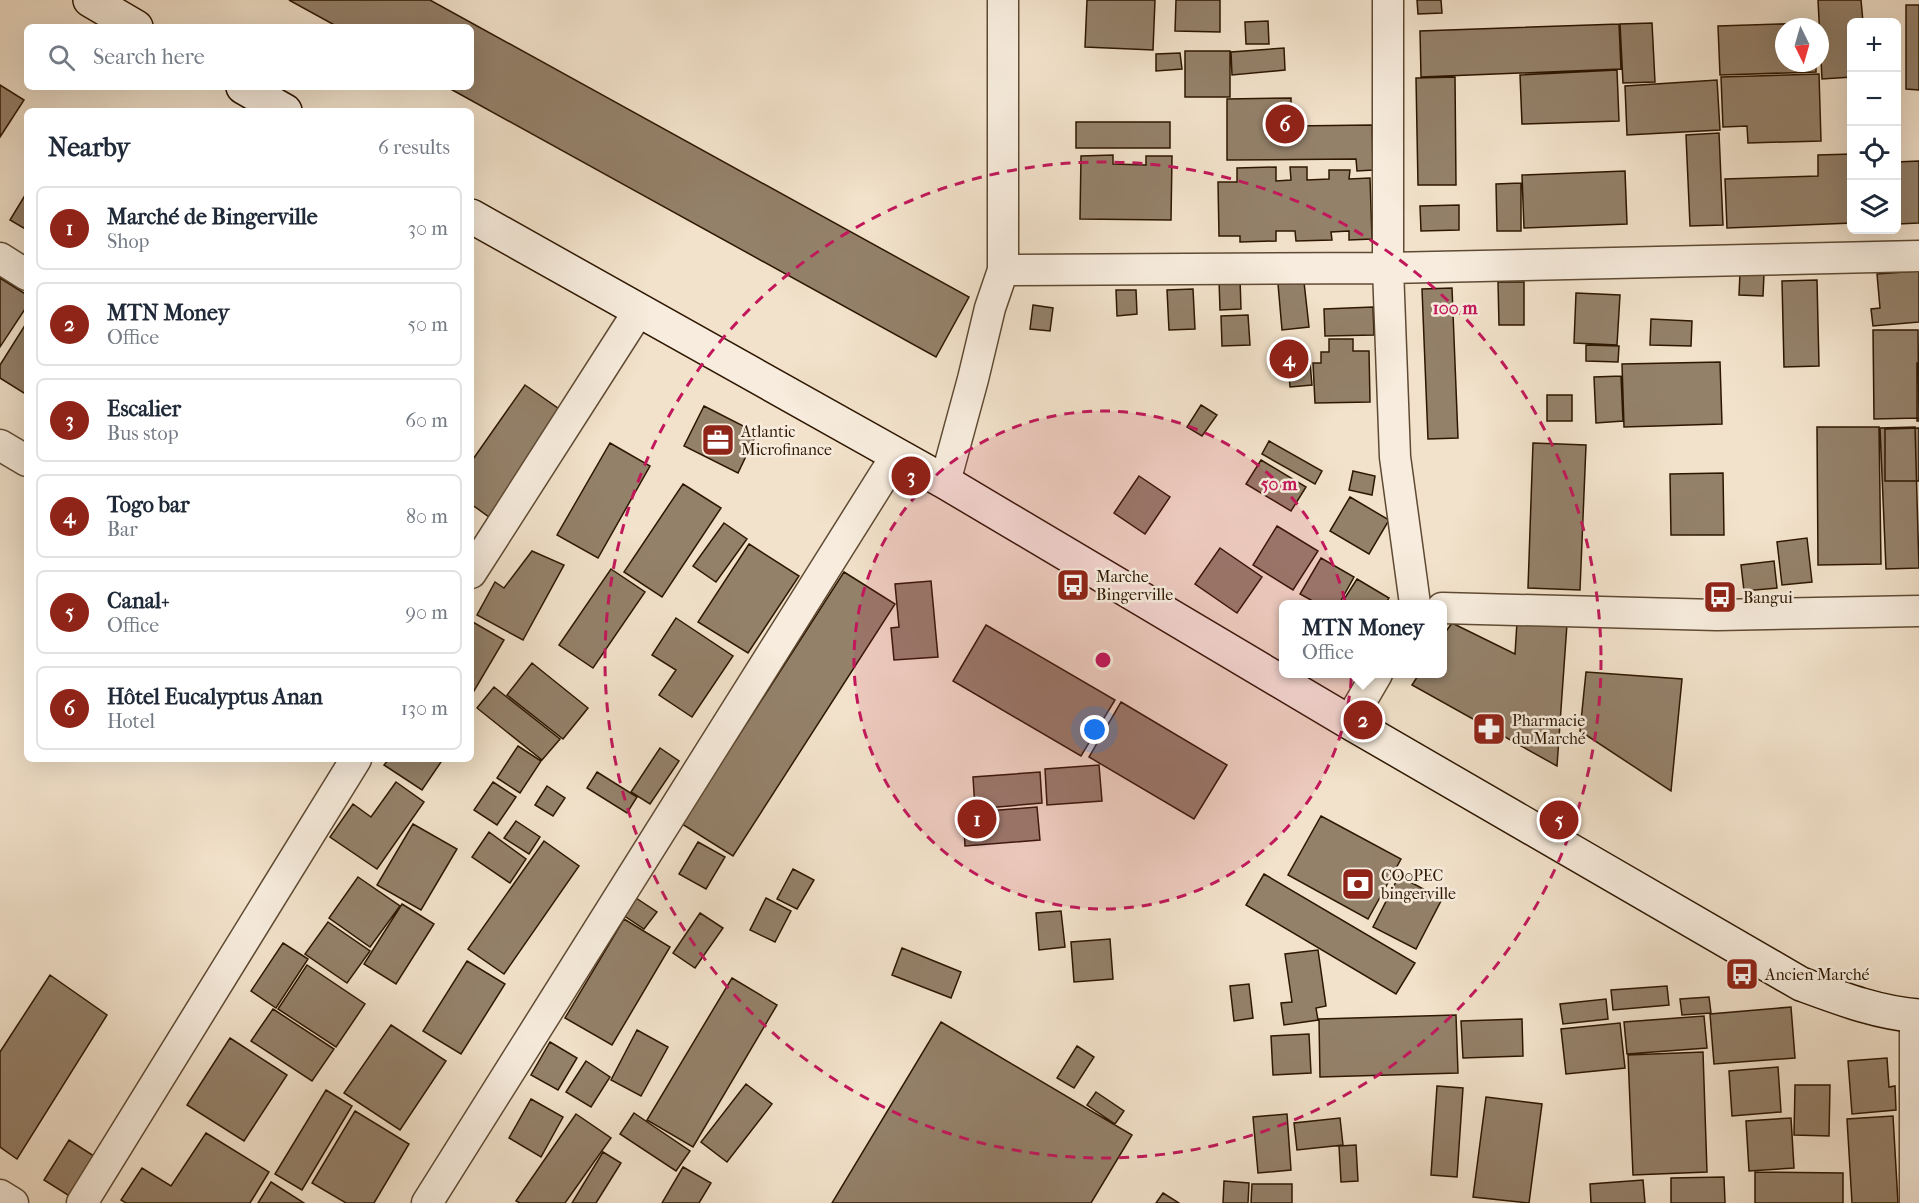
<!DOCTYPE html>
<html lang="en">
<head>
<meta charset="utf-8">
<style>
	:root { --surface:#fff; --page:#f2f2f3; --text:#1f2937; --muted:#747a83; --line:#e0e1e3; --accent:#8f2418 }
	body { margin:0; font-family:"IM FELL French Canon",serif; background:var(--page); color:var(--text) }
	.controls { position:absolute; right:18px; top:18px; display:grid; overflow:hidden; border-radius:9px; box-shadow:0 6px 24px #0002 }
	.controls button { width:54px; height:54px; display:grid; place-items:center; padding:0; border:0; border-bottom:2px solid var(--line); background:var(--surface); color:var(--text); font:30px sans-serif }
	.compass { position:absolute; left:1775px; top:18px; width:54px; height:54px; border-radius:50%; background:var(--surface); box-shadow:0 6px 24px #0002; rotate:175deg }
	.you { position:absolute; left:1095px; top:730px; width:21px; height:21px; margin:-15px; border:4px solid #fff; border-radius:50%; background:#1a73e8; box-shadow:0 0 0 9px #1a73e833 }
	.badge { display:grid; place-items:center; width:39px; height:39px; border-radius:50%; background:var(--accent); color:#fff; font-size:20px; font-weight:700 }
	.pin { position:absolute; translate:-50% -50%; border:3px solid #fff; box-shadow:0 2px 6px #0006 }
	.popup { position:absolute; left:1279px; top:600px; width:168px; height:78px; box-sizing:border-box; display:grid; place-content:center; border-radius:9px; background:var(--surface); filter:drop-shadow(0 2px 4px #0005); font-size:20px; white-space:nowrap; color:var(--muted) }
	.popup b { font-size:22px; color:var(--text) }
	.popup::after { content:''; position:absolute; left:50%; top:100%; margin-left:-12px; border:12px solid transparent; border-top-color:var(--surface) }
	.list { margin:0; padding:0; list-style:none }
	h2 { display:flex; justify-content:space-between; align-items:center; height:78px; margin:0; padding:0 24px; font-size:26px }
	h2 small { font-size:20px; font-weight:400; color:var(--muted) }
	.list li { display:grid; grid-template-columns:39px 1fr auto; gap:18px; align-items:center; box-sizing:border-box; height:84px; margin:0 12px 12px; padding:0 12px; border:2px solid var(--line); border-radius:9px }
	.list b { display:block; font-size:22px; white-space:nowrap }
	.list p { margin:0; font-size:20px; white-space:nowrap; color:var(--muted) }
	.list em { font-size:20px; font-style:normal; color:var(--muted) }
	.icon { flex:none; width:33px; height:33px; fill:none; stroke:currentColor; stroke-width:2; stroke-linecap:round; stroke-linejoin:round }
	.map { position:relative; flex:none; width:1919px; height:1203px; overflow:hidden }
	.search { position:absolute; background:var(--surface); box-shadow:0 6px 24px #0002; left:24px; top:24px; width:450px; height:66px; display:flex; align-items:center; gap:15px; box-sizing:border-box; padding:0 21px; border-radius:9px; color:var(--muted); font-size:22px }
	.panel { position:absolute; background:var(--surface); box-shadow:0 6px 24px #0002; left:24px; top:108px; width:450px; height:654px; border-radius:9px }
	.map>svg:first-child { display:block }
</style>
</head>
<body>
<div class="map">
<svg width="1919" height="1203" viewBox="0 0 1919 1203">
	<rect width="100%" height="100%" fill="#f2e2cb"/>
	<filter id="stains"><feTurbulence type="fractalNoise" baseFrequency=".00333" numOctaves="4"/><feColorMatrix values="0 0 0 0 .2 0 0 0 0 .09 0 0 0 0 .02 0 0 0 .5 -.17"/></filter>
	<radialGradient id="worn" r=".72"><stop offset=".6" stop-color="#630" stop-opacity="0"/><stop offset="1" stop-color="#630" stop-opacity=".3"/></radialGradient>
	<path fill="#94816a" stroke="#2e1700" stroke-width="1.5" d="M 289,0 L 430,0 L 969,297 L 936,357 L 447,87 L 471,87 L 471,27 L 338,27 Z
		M 1087,0 L 1155,0 L 1153,50 L 1085,47 Z
		M 1176,0 L 1220,0 L 1220,32 L 1175,31 Z
		M 1417,0 L 1441,0 L 1442,13 L 1418,14 Z
		M 1818,0 L 1861,0 L 1863,22 L 1852,22 L 1852,77 L 1822,79 Z
		M 1906,5 L 1919,5 L 1919,90 L 1906,89 Z
		M 1268,21 L 1269,44 L 1246,44 L 1245,22 Z
		M 1652,23 L 1655,82 L 1623,83 L 1620,24 Z
		M 1814,23 L 1814,27 L 1784,27 L 1784,63 L 1816,63 L 1816,72 L 1720,75 L 1718,26 Z
		M 1619,24 L 1621,69 L 1421,77 L 1420,31 Z
		M 1284,48 L 1285,70 L 1232,75 L 1231,52 Z
		M 1185,51 L 1230,51 L 1230,97 L 1185,97 Z
		M 1180,53 L 1182,69 L 1156,71 L 1156,54 Z
		M 1617,70 L 1619,121 L 1522,124 L 1520,75 Z
		M 1819,74 L 1821,141 L 1748,143 L 1747,126 L 1723,127 L 1721,77 Z
		M 1455,77 L 1456,185 L 1418,185 L 1416,78 Z
		M 1717,80 L 1720,130 L 1627,135 L 1625,86 Z
		M 0,85 L 24,100 L 0,137 Z
		M 1291,98 L 1291,126 L 1372,125 L 1373,170 L 1357,171 L 1356,159 L 1227,160 L 1227,99 Z
		M 1076,122 L 1170,122 L 1170,148 L 1076,148 Z
		M 1719,133 L 1723,225 L 1690,226 L 1686,135 Z
		M 1852,154 L 1852,223 L 1727,228 L 1725,179 L 1818,176 L 1818,155 Z
		M 1113,155 L 1113,164 L 1146,165 L 1146,156 L 1172,156 L 1171,220 L 1080,219 L 1081,156 Z
		M 1919,161 L 1919,223 L 1898,224 L 1896,162 Z
		M 1276,167 L 1276,181 L 1291,180 L 1290,167 L 1307,167 L 1307,180 L 1329,179 L 1329,170 L 1350,170 L 1349,179 L 1370,178 L 1372,239 L 1349,240 L 1349,231 L 1331,232 L 1332,240 L 1296,241 L 1295,231 L 1276,231 L 1276,241 L 1240,242 L 1240,236 L 1219,236 L 1218,182 L 1237,182 L 1237,168 Z
		M 1625,171 L 1627,224 L 1524,228 L 1522,175 Z
		M 1521,183 L 1521,231 L 1497,231 L 1496,184 Z
		M 27,192 L 27,230 L 10,220 Z
		M 1459,205 L 1459,230 L 1421,231 L 1420,206 Z
		M 1919,271 L 1919,322 L 1873,326 L 1871,309 L 1880,308 L 1877,274 Z
		M 1740,273 L 1764,274 L 1763,296 L 1739,295 Z
		M 0,278 L 27,295 L 27,306 L 0,347 Z
		M 1240,278 L 1241,309 L 1220,310 L 1219,280 Z
		M 1817,280 L 1819,366 L 1784,367 L 1782,281 Z
		M 1304,282 L 1309,327 L 1282,330 L 1278,284 Z
		M 1498,282 L 1524,282 L 1524,325 L 1499,325 Z
		M 1452,288 L 1458,438 L 1428,439 L 1422,289 Z
		M 1193,289 L 1195,329 L 1169,330 L 1167,290 Z
		M 1116,290 L 1136,290 L 1137,314 L 1117,316 Z
		M 1576,293 L 1620,295 L 1617,345 L 1574,343 Z
		M 1033,305 L 1053,308 L 1050,331 L 1030,329 Z
		M 1373,307 L 1374,335 L 1325,336 L 1324,309 Z
		M 1248,315 L 1250,345 L 1222,346 L 1221,316 Z
		M 1651,319 L 1692,321 L 1691,346 L 1650,345 Z
		M 27,322 L 27,395 L 0,378 L 0,365 Z
		M 1873,330 L 1918,330 L 1919,418 L 1874,419 Z
		M 1329,339 L 1353,339 L 1353,351 L 1369,351 L 1370,402 L 1315,403 L 1313,363 L 1321,363 L 1321,352 L 1329,352 Z
		M 1586,345 L 1619,346 L 1618,362 L 1586,361 Z
		M 1309,352 L 1312,385 L 1290,387 L 1289,373 L 1279,374 L 1278,354 Z
		M 1720,362 L 1722,424 L 1624,427 L 1622,364 Z
		M 1917,363 L 1919,363 L 1919,421 L 1917,421 Z
		M 1621,376 L 1623,421 L 1596,423 L 1594,377 Z
		M 525,385 L 562,411 L 489,517 L 471,504 L 471,462 Z
		M 1547,395 L 1572,395 L 1572,421 L 1547,421 Z
		M 1201,405 L 1217,415 L 1202,436 L 1187,427 Z
		M 704,406 L 757,433 L 738,473 L 684,446 Z
		M 1817,427 L 1879,427 L 1881,564 L 1818,565 Z
		M 1915,427 L 1919,568 L 1886,569 L 1880,428 Z
		M 1919,428 L 1919,481 L 1885,481 L 1885,429 Z
		M 1269,441 L 1322,471 L 1315,484 L 1262,454 Z
		M 610,443 L 650,466 L 598,558 L 557,535 Z
		M 1533,443 L 1586,445 L 1580,590 L 1528,588 Z
		M 1261,460 L 1306,487 L 1291,511 L 1246,484 Z
		M 1353,471 L 1375,476 L 1372,495 L 1349,490 Z
		M 1723,473 L 1724,535 L 1671,535 L 1670,474 Z
		M 1139,476 L 1170,497 L 1145,534 L 1114,513 Z
		M 683,484 L 721,508 L 662,597 L 624,572 Z
		M 1350,497 L 1389,520 L 1369,554 L 1330,531 Z
		M 724,523 L 747,539 L 716,582 L 693,566 Z
		M 1277,526 L 1318,551 L 1293,590 L 1253,565 Z
		M 1807,538 L 1812,582 L 1782,585 L 1777,542 Z
		M 749,544 L 799,576 L 748,653 L 698,622 Z
		M 1220,548 L 1262,577 L 1237,613 L 1195,584 Z
		M 532,551 L 564,565 L 523,640 L 477,615 L 495,582 L 504,588 Z
		M 1321,558 L 1354,577 L 1339,604 L 1318,604 L 1300,594 Z
		M 1774,561 L 1777,588 L 1744,591 L 1741,565 Z
		M 611,569 L 645,592 L 593,668 L 559,645 Z
		M 844,572 L 895,604 L 733,856 L 682,824 Z
		M 1357,579 L 1389,598 L 1385,604 L 1341,604 Z
		M 931,581 L 938,657 L 894,660 L 891,628 L 899,627 L 895,584 Z
		M 676,618 L 733,656 L 692,717 L 659,695 L 676,670 L 652,655 Z
		M 471,621 L 504,640 L 471,696 Z
		M 1517,622 L 1567,624 L 1557,766 L 1412,685 L 1419,674 L 1442,674 L 1442,637 L 1452,623 L 1515,654 Z
		M 986,625 L 1115,700 L 1081,756 L 953,681 Z
		M 532,663 L 588,708 L 563,739 L 507,695 Z
		M 1586,672 L 1682,679 L 1671,791 L 1580,731 Z
		M 494,687 L 560,739 L 542,760 L 477,708 Z
		M 1121,702 L 1227,765 L 1194,819 L 1089,757 Z
		M 518,746 L 541,761 L 520,793 L 497,778 Z
		M 660,748 L 679,761 L 650,804 L 631,792 Z
		M 389,759 L 443,759 L 422,790 L 384,765 Z
		M 1099,765 L 1102,801 L 1047,805 L 1045,769 Z
		M 597,772 L 637,797 L 627,813 L 587,788 Z
		M 1040,772 L 1042,803 L 975,809 L 973,777 Z
		M 396,782 L 424,802 L 377,869 L 330,837 L 353,804 L 371,817 Z
		M 493,782 L 516,797 L 497,825 L 474,810 Z
		M 547,786 L 565,798 L 553,816 L 535,805 Z
		M 1037,807 L 1040,840 L 965,846 L 963,813 Z
		M 1321,816 L 1401,859 L 1368,919 L 1288,875 Z
		M 516,821 L 540,837 L 529,854 L 504,838 Z
		M 413,824 L 457,849 L 421,910 L 377,885 Z
		M 489,832 L 526,859 L 510,883 L 472,857 Z
		M 544,841 L 579,866 L 504,974 L 468,949 Z
		M 698,842 L 725,857 L 706,889 L 679,874 Z
		M 793,869 L 814,880 L 797,909 L 777,899 Z
		M 1264,874 L 1415,963 L 1396,994 L 1246,905 Z
		M 1399,876 L 1442,899 L 1416,949 L 1373,927 Z
		M 358,877 L 400,906 L 370,947 L 329,918 Z
		M 633,896 L 657,912 L 644,929 L 620,913 Z
		M 766,898 L 791,911 L 775,942 L 750,930 Z
		M 402,904 L 434,924 L 396,984 L 364,964 Z
		M 1061,911 L 1065,947 L 1039,950 L 1036,913 Z
		M 700,913 L 723,928 L 695,968 L 673,953 Z
		M 624,919 L 670,947 L 612,1045 L 565,1018 Z
		M 328,922 L 370,951 L 347,983 L 305,954 Z
		M 1110,939 L 1113,979 L 1074,982 L 1071,942 Z
		M 283,943 L 308,959 L 276,1008 L 251,991 Z
		M 902,948 L 961,972 L 951,998 L 892,975 Z
		M 1318,950 L 1326,1006 L 1316,1008 L 1318,1020 L 1284,1025 L 1281,1003 L 1292,1002 L 1285,954 Z
		M 467,961 L 505,984 L 461,1054 L 423,1031 Z
		M 307,965 L 365,1004 L 336,1047 L 278,1009 Z
		M 50,975 L 107,1015 L 17,1159 L 0,1147 L 0,1052 Z
		M 732,978 L 777,1005 L 693,1147 L 647,1120 Z
		M 1249,984 L 1253,1018 L 1234,1021 L 1230,986 Z
		M 1667,986 L 1669,1005 L 1613,1010 L 1611,990 Z
		M 1709,997 L 1711,1013 L 1682,1015 L 1680,999 Z
		M 1606,999 L 1608,1019 L 1563,1024 L 1560,1004 Z
		M 1791,1007 L 1795,1058 L 1714,1064 L 1710,1014 Z
		M 273,1009 L 334,1049 L 312,1081 L 251,1041 Z
		M 1456,1015 L 1458,1073 L 1320,1077 L 1319,1019 Z
		M 1704,1016 L 1707,1048 L 1627,1054 L 1624,1022 Z
		M 1522,1019 L 1523,1056 L 1463,1058 L 1461,1021 Z
		M 941,1022 L 1132,1135 L 1091,1203 L 832,1203 Z
		M 1620,1023 L 1625,1068 L 1566,1074 L 1561,1029 Z
		M 391,1025 L 446,1061 L 400,1130 L 344,1093 Z
		M 637,1030 L 668,1047 L 641,1096 L 611,1080 Z
		M 1309,1034 L 1311,1073 L 1273,1075 L 1271,1036 Z
		M 230,1038 L 287,1075 L 244,1141 L 187,1105 Z
		M 550,1042 L 577,1058 L 558,1090 L 531,1075 Z
		M 1077,1046 L 1094,1057 L 1074,1088 L 1057,1078 Z
		M 1703,1052 L 1707,1172 L 1633,1175 L 1628,1055 Z
		M 1887,1058 L 1889,1087 L 1895,1086 L 1896,1110 L 1852,1114 L 1848,1061 Z
		M 586,1061 L 610,1077 L 591,1107 L 566,1092 Z
		M 1778,1067 L 1781,1112 L 1732,1116 L 1729,1071 Z
		M 746,1084 L 772,1104 L 727,1162 L 701,1142 Z
		M 1795,1085 L 1830,1085 L 1829,1136 L 1794,1135 Z
		M 1437,1086 L 1463,1088 L 1457,1177 L 1431,1175 Z
		M 326,1090 L 352,1106 L 302,1190 L 275,1174 Z
		M 1096,1092 L 1124,1111 L 1115,1124 L 1087,1105 Z
		M 1486,1097 L 1542,1104 L 1529,1203 L 1473,1197 Z
		M 531,1099 L 563,1117 L 541,1157 L 509,1138 Z
		M 355,1111 L 409,1144 L 374,1203 L 346,1203 L 312,1183 Z
		M 634,1113 L 690,1151 L 676,1171 L 620,1134 Z
		M 576,1114 L 611,1138 L 565,1203 L 520,1203 L 516,1201 Z
		M 1287,1114 L 1291,1170 L 1258,1173 L 1253,1117 Z
		M 1893,1116 L 1898,1203 L 1852,1203 L 1847,1119 Z
		M 1340,1118 L 1343,1145 L 1297,1150 L 1294,1123 Z
		M 1791,1118 L 1794,1168 L 1749,1171 L 1746,1121 Z
		M 206,1133 L 269,1172 L 250,1203 L 126,1203 L 121,1200 L 142,1168 L 171,1186 Z
		M 69,1140 L 97,1158 L 71,1197 L 44,1180 Z
		M 1356,1145 L 1358,1181 L 1341,1182 L 1339,1146 Z
		M 603,1152 L 621,1163 L 596,1203 L 572,1203 Z
		M 683,1167 L 711,1183 L 699,1203 L 662,1203 Z
		M 1755,1172 L 1843,1173 L 1843,1203 L 1755,1203 Z
		M 1724,1177 L 1725,1203 L 1671,1203 L 1671,1178 Z
		M 1643,1180 L 1645,1203 L 1591,1203 L 1590,1184 Z
		M 1224,1181 L 1249,1183 L 1248,1203 L 1223,1203 Z
		M 271,1182 L 304,1203 L 258,1203 Z
		M 1252,1184 L 1292,1184 L 1292,1203 L 1251,1203 Z
		M 1163,1193 L 1179,1203 L 1156,1203 Z"/>
	<g fill="none" stroke-linecap="round" stroke-linejoin="round">
		<defs>
			<path id="street" d="M 1388,0 L 1388,268 L 1395,457 L 1415,604
				M 0,258 L 27,275
				M 1003,270 L 1388,268 L 1919,256
				M 0,445 L 27,461
				M 945,482 L 973,379 L 990,308 L 1003,270 L 1003,0
				M 471,573 L 638,312
				M 1442,608 L 1717,615 L 1919,611
				M 1349,722 L 1377,674
				M 0,1195 L 13,1203
				M 82,1203 L 356,759
				M 427,1203 L 896,456
				M 1915,1203 L 1915,1016"/>
			<path id="secondary" d="M 90,0 L 136,27
				M 243,87 L 285,111
				M 471,216 L 945,482 L 1349,722 L 1801,984 C 1839,998 1878,1013 1919,1016"/>
		</defs>
		<use href="#street" stroke="#5f4a33" stroke-width="33"/>
		<use href="#secondary" stroke="#2e1700" stroke-width="36"/>
		<use href="#street" stroke="#f7ecdd" stroke-width="30"/>
		<use href="#secondary" stroke="#f7ecdd" stroke-width="33"/>
	</g>
	<circle cx="1103" cy="660" r="249" fill="#c2185b" fill-opacity=".12"/>
	<g fill="none" stroke="#c2185b" stroke-width="3" stroke-dasharray="10 8">
		<circle cx="1103" cy="660" r="249"/>
		<circle cx="1103" cy="660" r="498"/>
	</g>
	<defs>
		<symbol id="office-square" viewBox="-11 -11 22 22"><rect x="-9" y="-9" width="18" height="18" rx="4" fill="#8f2418" stroke="#f7ecdd"/><path d="M-6-3h4V-5.5h4V-3h4V5H-6ZM-1-4.5V-3h2v-1.5ZM-6 0V1H6V0Z" fill="#fff"/></symbol>
		<symbol id="bus-square" viewBox="-11 -11 22 22"><rect x="-9" y="-9" width="18" height="18" rx="4" fill="#8f2418" stroke="#f7ecdd"/><path d="M-5-6H5V4H4V6H2V4H-2V6H-4V4H-5ZM-3.5-4V0h7V-4ZM-3.5 1.2v1.5H-2V1.2ZM2 1.2v1.5H3.5V1.2Z" fill="#fff"/></symbol>
		<symbol id="pharmacy-square" viewBox="-11 -11 22 22"><rect x="-9" y="-9" width="18" height="18" rx="4" fill="#8f2418" stroke="#f7ecdd"/><path d="M-2-6h4v4h4v4h-4v4h-4v-4h-4v-4h4Z" fill="#fff"/></symbol>
		<symbol id="bank-square" viewBox="-11 -11 22 22"><rect x="-9" y="-9" width="18" height="18" rx="4" fill="#8f2418" stroke="#f7ecdd"/><path d="M-6-4H6V4H-6ZM0-2.3a2.3 2.3 0 1 0 0 4.6a2.3 2.3 0 1 0 0-4.6Z" fill="#fff"/></symbol>
	</defs>
	<g fill-rule="evenodd">
		<use href="#office-square" x="699" y="421" width="38" height="38"/>
		<use href="#bus-square" x="1054" y="566" width="38" height="38"/>
		<use href="#bus-square" x="1701" y="578" width="38" height="38"/>
		<use href="#pharmacy-square" x="1470" y="710" width="38" height="38"/>
		<use href="#bank-square" x="1339" y="865" width="38" height="38"/>
		<use href="#bus-square" x="1723" y="955" width="38" height="38"/>
	</g>
	<g text-anchor="middle" dominant-baseline="central" stroke-width="5" stroke-linejoin="round" paint-order="stroke">
		<g font-size="16" fill="#2e1700" stroke="#f7ecdd" text-anchor="start">
			<text x="741" y="431">Atlantic<tspan x="741" dy="18">Microfinance</tspan></text>
			<text x="1096" y="576">Marche<tspan x="1096" dy="18">Bingerville</tspan></text>
			<text x="1743" y="597">Bangui</text>
			<text x="1512" y="720">Pharmacie<tspan x="1512" dy="18">du Marché</tspan></text>
			<text x="1381" y="875">CO0PEC<tspan x="1381" dy="18">bingerville</tspan></text>
			<text x="1765" y="974">Ancien Marché</text>
		</g>
	</g>
	<circle cx="1103" cy="660" r="9" fill="#c2185b" stroke="#f7ecdd" stroke-width="3"/>
	<g font-size="18" text-anchor="middle" font-weight="bold" fill="#c2185b" stroke="#f7ecdd" stroke-width="5" stroke-linejoin="round" paint-order="stroke">
		<text x="1455" y="314">100 m</text>
		<text x="1279" y="490">50 m</text>
	</g>
	<rect width="100%" height="100%" filter="url(#stains)"/>
	<rect width="100%" height="100%" fill="url(#worn)"/>
</svg>
<div class="controls">
<button>+</button>
<button>−</button>
<button><svg class="icon" aria-label="locate" viewBox="0 0 24 24"><circle cx="12" cy="12" r="6"/><path d="M12 2v4M12 18v4M2 12h4M18 12h4"/></svg></button>
<button><svg class="icon" aria-label="layers" viewBox="0 0 24 24"><path d="M12 4l9 5-9 5-9-5zM3 14l9 5 9-5"/></svg></button>
</div>
<svg class="compass" viewBox="-18 -18 36 36"><path d="M0-13l5 13h-10z" fill="#e53935"/><path d="M0 13l5-13h-10z" fill="#747a83"/></svg>
<div class="you"></div>
<div class="pin badge" style="left:977px;top:819px">1</div>
<div class="pin badge" style="left:1363px;top:720px">2</div>
<div class="popup"><b>MTN Money</b>Office</div>
<div class="pin badge" style="left:911px;top:476px">3</div>
<div class="pin badge" style="left:1289px;top:359px">4</div>
<div class="pin badge" style="left:1559px;top:820px">5</div>
<div class="pin badge" style="left:1285px;top:124px">6</div>
<div class="search"><svg class="icon" aria-label="search" viewBox="0 0 24 24"><circle cx="10" cy="10" r="6"/><path d="M15 15l6 6"/></svg>Search here</div>
<section class="panel">
<h2>Nearby<small>6 results</small></h2>
<ul class="list">
<li><span class="badge">1</span><div><b>Marché de Bingerville</b><p>Shop</p></div><em>30 m</em></li>
<li><span class="badge">2</span><div><b>MTN Money</b><p>Office</p></div><em>50 m</em></li>
<li><span class="badge">3</span><div><b>Escalier</b><p>Bus stop</p></div><em>60 m</em></li>
<li><span class="badge">4</span><div><b>Togo bar</b><p>Bar</p></div><em>80 m</em></li>
<li><span class="badge">5</span><div><b>Canal+</b><p>Office</p></div><em>90 m</em></li>
<li><span class="badge">6</span><div><b>Hôtel Eucalyptus Anan</b><p>Hotel</p></div><em>130 m</em></li>
</ul>
</section>
</div>
</body>
</html>
